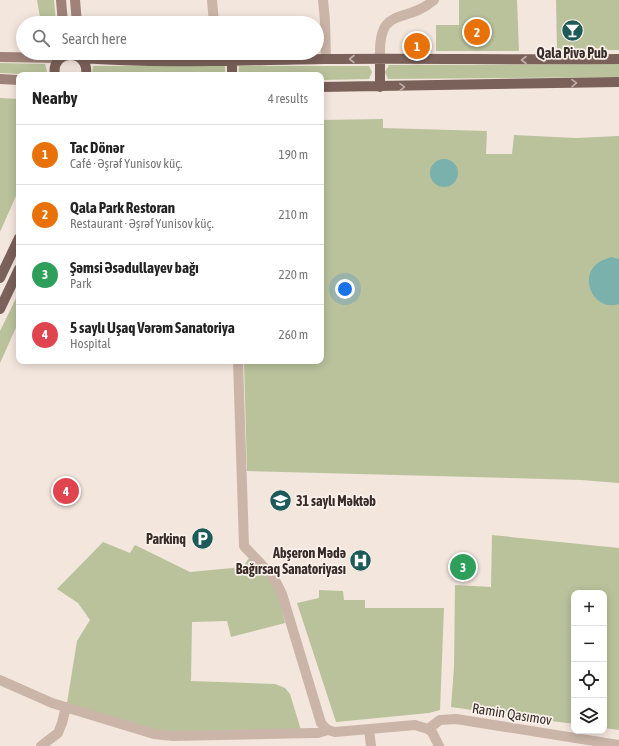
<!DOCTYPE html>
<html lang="en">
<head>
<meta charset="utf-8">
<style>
	:root { --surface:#fff; --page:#f2f2f2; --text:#222; --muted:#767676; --line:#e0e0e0; --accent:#1d5b58 }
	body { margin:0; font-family:"Asap Condensed",sans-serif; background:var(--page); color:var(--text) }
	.controls { position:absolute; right:12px; bottom:12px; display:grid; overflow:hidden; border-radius:8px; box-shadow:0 2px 10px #0003 }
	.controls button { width:36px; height:36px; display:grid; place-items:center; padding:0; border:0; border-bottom:1px solid var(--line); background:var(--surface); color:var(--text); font:20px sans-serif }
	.you { position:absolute; left:345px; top:289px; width:14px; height:14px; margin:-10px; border:3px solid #fff; border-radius:50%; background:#1a73e8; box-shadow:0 0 0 6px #1a73e833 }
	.badge { display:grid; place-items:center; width:26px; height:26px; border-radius:50%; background:var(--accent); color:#fff; font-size:13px; font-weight:700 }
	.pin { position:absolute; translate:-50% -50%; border:2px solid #fff; box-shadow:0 1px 4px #0006 }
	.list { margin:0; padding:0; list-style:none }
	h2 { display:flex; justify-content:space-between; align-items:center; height:52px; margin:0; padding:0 16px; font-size:17px }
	h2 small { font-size:13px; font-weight:400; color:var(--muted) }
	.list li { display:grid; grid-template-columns:26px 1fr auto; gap:12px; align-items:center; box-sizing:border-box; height:60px; padding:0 16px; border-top:1px solid var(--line) }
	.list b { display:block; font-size:15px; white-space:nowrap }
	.list p { margin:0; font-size:13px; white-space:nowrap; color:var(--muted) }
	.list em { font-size:13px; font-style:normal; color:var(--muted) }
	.icon { flex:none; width:22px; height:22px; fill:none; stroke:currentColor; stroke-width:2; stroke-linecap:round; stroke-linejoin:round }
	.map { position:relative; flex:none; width:619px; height:746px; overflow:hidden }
	.search { position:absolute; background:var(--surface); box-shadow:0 2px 10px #0003; left:16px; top:16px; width:308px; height:44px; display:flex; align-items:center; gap:10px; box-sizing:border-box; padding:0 14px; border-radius:22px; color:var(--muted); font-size:15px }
	.panel { position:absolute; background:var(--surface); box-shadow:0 2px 10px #0003; left:16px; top:72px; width:308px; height:292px; border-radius:8px }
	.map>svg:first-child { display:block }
</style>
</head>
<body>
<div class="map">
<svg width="619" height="746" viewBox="0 0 619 746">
	<rect width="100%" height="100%" fill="#f3e6dd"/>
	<path fill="#bac29c" d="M 37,0 L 54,0 L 56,23 L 41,23 Z
		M 459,0 L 517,0 L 519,51 L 436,51 L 436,25 L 459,25 Z
		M 556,0 L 619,0 L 619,50 L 557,50 Z
		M 0,63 L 45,64 L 47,71 L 45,75 L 0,73 Z
		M 619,64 L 619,77 L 388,79 L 385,72 L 389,65 Z
		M 93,66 L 225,66 L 225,75 L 92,75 Z
		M 239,66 L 369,66 L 372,72 L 369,79 L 321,80 L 321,75 L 239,75 Z
		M 0,98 L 19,99 L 19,189 L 0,232 Z
		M 383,119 L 383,128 L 487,131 L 486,154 L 512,154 L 514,135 L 576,138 L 619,136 L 619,483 L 581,480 L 247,471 L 244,361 L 321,361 L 321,120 Z
		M 19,292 L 19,321 L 0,363 L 0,331 Z
		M 492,535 L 619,548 L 619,730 L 604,728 L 604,593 L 574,593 L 574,724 L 451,707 L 454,667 L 455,585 L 491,587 Z
		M 103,542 L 130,553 L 135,545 L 190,572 L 243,567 L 249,558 L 271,580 L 278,593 L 285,623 L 231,637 L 227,621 L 192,622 L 191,681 L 275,684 L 285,688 L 290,694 L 301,730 L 160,732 L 67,703 L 77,641 L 90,620 L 78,603 L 57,589 Z
		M 319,590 L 343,591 L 344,600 L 365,600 L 365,608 L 444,608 L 440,710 L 429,713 L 336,722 L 297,603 L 319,598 Z"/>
	<path fill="#7bb1ad" d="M430 173a14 14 0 1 1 28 0a14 14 0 1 1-28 0Z
		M 611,257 L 619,259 L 619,304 C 594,312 577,277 599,262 C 602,260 607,259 611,257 Z"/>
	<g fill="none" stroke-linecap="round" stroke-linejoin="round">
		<path stroke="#cbb5a8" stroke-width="10" d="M 212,0 L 214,23
			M 323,0 L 325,21 L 326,59
			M 380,59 C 378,3 404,26 434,0
			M 238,361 L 244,546 L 274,578 L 282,594 L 321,723 C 325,728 328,731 335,732 L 415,725 L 428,729 L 432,732 L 439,746
			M 0,680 L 52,703 L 154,734 L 173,736 L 312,733 L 318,733 L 328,730
			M 369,729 L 371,746
			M 428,729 L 440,720 L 456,719 L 619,745
			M 41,746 L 58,733 L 62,723 L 66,707"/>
		<path stroke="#9f837a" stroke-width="10" d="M 61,0 L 63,23
			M 75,0 L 77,23
			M 0,57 L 60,58 L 62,53
			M 0,79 L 19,80"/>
		<path stroke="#7a6159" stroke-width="10" d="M 80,58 C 162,64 244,60 325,59 C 423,58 521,60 619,59
			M 380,59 L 380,87
			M 55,75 C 50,49 90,48 86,75
			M 232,75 L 232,60
			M 321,87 L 619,82
			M 0,278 L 19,238
			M 0,309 L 19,269"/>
	</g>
	<defs><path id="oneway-chevron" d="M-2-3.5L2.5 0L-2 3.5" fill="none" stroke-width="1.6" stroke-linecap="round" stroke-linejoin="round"/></defs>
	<g stroke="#c0b0a9">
		<use href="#oneway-chevron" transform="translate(352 59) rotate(180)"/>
		<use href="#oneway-chevron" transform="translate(524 60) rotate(-180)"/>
		<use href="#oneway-chevron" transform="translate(574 83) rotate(-1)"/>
		<use href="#oneway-chevron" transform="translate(402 87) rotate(-1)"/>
	</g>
	<defs>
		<symbol id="bar-disc" viewBox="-11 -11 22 22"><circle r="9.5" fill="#1d5b58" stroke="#faf1ea"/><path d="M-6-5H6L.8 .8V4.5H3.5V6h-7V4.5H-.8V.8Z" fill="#fff"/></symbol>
		<symbol id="school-disc" viewBox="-11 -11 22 22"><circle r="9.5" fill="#1d5b58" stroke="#faf1ea"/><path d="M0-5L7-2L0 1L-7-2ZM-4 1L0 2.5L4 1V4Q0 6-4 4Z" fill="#fff"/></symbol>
		<symbol id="parking-disc" viewBox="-11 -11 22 22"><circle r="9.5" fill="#1d5b58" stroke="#faf1ea"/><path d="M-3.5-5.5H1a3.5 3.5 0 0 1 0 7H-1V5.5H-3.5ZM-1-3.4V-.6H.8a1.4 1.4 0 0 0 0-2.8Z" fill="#fff"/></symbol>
		<symbol id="hospital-disc" viewBox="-11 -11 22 22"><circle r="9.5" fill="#1d5b58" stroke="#faf1ea"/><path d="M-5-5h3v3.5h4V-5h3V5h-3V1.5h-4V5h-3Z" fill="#fff"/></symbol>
	</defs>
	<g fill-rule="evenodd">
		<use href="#bar-disc" x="560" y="18" width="25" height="25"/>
		<use href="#school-disc" x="268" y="488" width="25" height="25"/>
		<use href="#parking-disc" x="190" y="526" width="25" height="25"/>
		<use href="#hospital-disc" x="348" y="548" width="25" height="25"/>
	</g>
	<g text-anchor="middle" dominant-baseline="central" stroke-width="3.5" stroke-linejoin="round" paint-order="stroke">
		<g font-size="14" font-weight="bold" fill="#382c29" stroke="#faf1ea" text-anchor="end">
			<text x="572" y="53" text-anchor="middle">Qala Pivə Pub</text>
			<text x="296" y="501" text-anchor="start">31 saylı Məktəb</text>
			<text x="186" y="539">Parkinq</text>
			<text x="346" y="553">Abşeron Mədə<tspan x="346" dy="16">Bağırsaq Sanatoriyası</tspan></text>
		</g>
		<g font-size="14" fill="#382c29" stroke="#faf1ea">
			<text transform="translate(512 714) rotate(9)">Ramin Qasımov</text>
		</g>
	</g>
</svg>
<div class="controls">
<button>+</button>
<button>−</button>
<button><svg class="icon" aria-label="locate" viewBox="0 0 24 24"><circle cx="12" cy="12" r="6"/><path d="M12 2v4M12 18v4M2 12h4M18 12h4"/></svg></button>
<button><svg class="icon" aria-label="layers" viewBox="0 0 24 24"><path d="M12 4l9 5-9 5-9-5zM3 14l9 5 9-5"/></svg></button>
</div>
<div class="you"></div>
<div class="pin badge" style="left:417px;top:46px;background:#e8710a">1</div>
<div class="pin badge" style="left:477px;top:32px;background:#e8710a">2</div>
<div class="pin badge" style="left:463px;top:567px;background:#2e9e5b">3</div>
<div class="pin badge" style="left:66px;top:491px;background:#e0444e">4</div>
<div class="search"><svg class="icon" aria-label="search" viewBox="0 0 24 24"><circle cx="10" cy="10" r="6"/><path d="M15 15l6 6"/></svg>Search here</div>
<section class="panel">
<h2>Nearby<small>4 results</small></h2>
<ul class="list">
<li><span class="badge" style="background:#e8710a">1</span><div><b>Tac Dönər</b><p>Café · Əşrəf Yunisov küç.</p></div><em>190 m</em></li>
<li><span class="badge" style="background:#e8710a">2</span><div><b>Qala Park Restoran</b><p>Restaurant · Əşrəf Yunisov küç.</p></div><em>210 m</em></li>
<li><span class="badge" style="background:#2e9e5b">3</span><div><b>Şəmsi Əsədullayev bağı</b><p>Park</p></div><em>220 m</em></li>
<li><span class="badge" style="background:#e0444e">4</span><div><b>5 saylı Uşaq Vərəm Sanatoriya</b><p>Hospital</p></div><em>260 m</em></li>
</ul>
</section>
</div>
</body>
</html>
